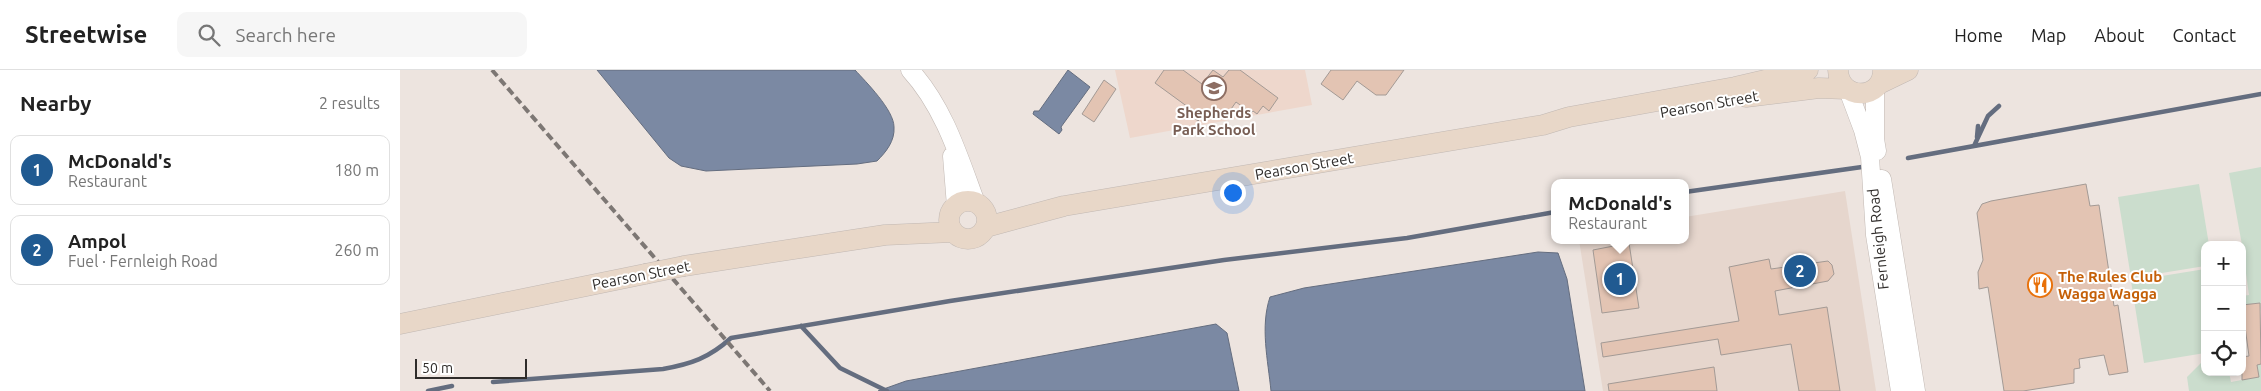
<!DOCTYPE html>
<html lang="en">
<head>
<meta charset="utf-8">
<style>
	:root { --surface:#fff; --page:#f6f6f6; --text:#222; --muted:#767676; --line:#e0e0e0; --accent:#205a91 }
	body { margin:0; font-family:Ubuntu,sans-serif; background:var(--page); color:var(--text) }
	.controls { position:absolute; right:15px; bottom:15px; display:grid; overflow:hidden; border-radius:10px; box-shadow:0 2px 8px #0003 }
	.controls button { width:45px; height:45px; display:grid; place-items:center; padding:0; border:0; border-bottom:1px solid var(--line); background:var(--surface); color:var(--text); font:25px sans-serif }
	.scale { position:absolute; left:15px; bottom:12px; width:112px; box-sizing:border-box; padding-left:5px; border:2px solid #2f2c2a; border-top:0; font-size:14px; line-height:18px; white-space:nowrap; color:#2f2c2a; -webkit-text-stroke:4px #fff; paint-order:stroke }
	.you { position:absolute; left:832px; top:122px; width:18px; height:18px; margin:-12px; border:4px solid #fff; border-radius:50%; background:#1a73e8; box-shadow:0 0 0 8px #1a73e833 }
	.badge { display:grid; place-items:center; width:32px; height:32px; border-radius:50%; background:var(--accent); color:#fff; font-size:16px; font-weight:700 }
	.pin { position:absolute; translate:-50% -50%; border:2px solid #fff; box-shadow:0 1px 5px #0006 }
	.popup { position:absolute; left:1151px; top:109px; width:138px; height:65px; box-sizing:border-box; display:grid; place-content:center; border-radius:10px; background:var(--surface); filter:drop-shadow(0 1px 4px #0005); font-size:16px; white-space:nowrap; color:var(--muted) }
	.popup b { font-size:19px; color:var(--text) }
	.popup::after { content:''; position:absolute; left:50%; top:100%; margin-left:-10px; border:10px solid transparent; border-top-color:var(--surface) }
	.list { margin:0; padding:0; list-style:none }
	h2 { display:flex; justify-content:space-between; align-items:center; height:65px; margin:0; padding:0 20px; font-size:21px }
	h2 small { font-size:16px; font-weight:400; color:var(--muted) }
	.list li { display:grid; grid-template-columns:32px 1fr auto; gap:15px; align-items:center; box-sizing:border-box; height:70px; margin:0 10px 10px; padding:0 10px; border:1px solid var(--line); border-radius:10px }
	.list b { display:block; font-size:19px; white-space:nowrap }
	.list p { margin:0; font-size:16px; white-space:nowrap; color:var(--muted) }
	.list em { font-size:16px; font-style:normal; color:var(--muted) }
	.icon { flex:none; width:28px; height:28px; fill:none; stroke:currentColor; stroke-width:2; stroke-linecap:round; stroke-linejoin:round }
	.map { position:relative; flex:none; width:1861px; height:321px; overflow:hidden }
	header { display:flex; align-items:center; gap:30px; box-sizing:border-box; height:70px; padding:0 25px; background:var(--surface); border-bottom:1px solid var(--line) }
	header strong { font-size:24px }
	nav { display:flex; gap:28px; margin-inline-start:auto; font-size:18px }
	.search { width:350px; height:45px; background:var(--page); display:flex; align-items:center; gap:12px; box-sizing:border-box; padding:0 18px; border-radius:10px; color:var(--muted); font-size:19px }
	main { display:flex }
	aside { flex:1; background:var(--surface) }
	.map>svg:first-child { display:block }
</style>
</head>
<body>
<header>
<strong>Streetwise</strong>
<div class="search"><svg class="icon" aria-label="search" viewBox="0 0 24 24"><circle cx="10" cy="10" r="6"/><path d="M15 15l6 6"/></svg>Search here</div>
<nav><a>Home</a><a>Map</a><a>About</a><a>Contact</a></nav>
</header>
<main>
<aside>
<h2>Nearby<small>2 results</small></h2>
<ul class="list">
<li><span class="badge">1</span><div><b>McDonald's</b><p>Restaurant</p></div><em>180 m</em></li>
<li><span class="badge">2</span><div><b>Ampol</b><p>Fuel · Fernleigh Road</p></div><em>260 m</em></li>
</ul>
</aside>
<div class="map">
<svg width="1861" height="321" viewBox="0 0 1861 321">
	<rect width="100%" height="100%" fill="#ede4df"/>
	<path fill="#e6d6cd" d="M 1445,121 L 1476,321 L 1203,321 L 1179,170 L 1285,170 L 1285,147 Z"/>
	<path fill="#eed7cc" d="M 715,0 L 905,0 L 912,35 L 730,68 Z"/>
	<path fill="#cbddcd" d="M 1861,97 L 1861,242 L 1859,233 L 1842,235 L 1842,226 L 1849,225 L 1842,175 L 1829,103 Z
		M 1799,114 L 1809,175 L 1805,175 L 1805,196 L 1731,208 L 1718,127 Z
		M 1805,199 L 1805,283 L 1744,293 L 1731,211 Z
		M 1801,293 L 1803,303 L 1829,302 L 1831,312 L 1858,307 L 1857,295 L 1861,294 L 1861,321 L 1789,321 L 1787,307 Z"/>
	<path fill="#7b89a3" stroke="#646d7f" d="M 197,0 L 455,0 C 466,12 494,40 494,57 C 495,71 486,82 477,91 L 457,94 L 306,101 L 281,96 L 269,88 Z
		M 668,0 L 690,17 L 661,57 L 662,60 L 659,64 L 633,44 L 634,41 L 639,41 Z
		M 1138,182 L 1158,183 L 1167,209 L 1185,321 L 871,321 C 868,290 860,257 870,227 L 904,218 Z
		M 816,254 L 827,263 L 839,321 L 478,321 L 506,311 Z"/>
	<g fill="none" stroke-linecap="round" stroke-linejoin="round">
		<path stroke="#646d7f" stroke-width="4.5" d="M 1577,67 L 1578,56
			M 1574,76 L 1588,46 L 1599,36
			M 1508,88 L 1861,24
			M 1285,122 L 1462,97
			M 401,256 L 440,298 L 487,321
			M 93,312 L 263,299 C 291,294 309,288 331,268 L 550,231 L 824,190 L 1007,168 L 1155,142
			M 28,321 L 52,316"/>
	</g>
	<path fill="#e3c4b3" stroke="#a39a95" d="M 764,0 L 783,0 L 802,14 L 813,0 L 823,7 L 829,0 L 840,0 L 878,28 L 869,41 L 863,36 L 857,44 L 853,41 L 851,43 L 836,32 L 824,49 L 813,41 L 806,50 L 802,47 L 798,51 L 789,44 L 792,40 L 755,13 Z
		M 931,0 L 1004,0 L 986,25 L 976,25 L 957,11 L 943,30 L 921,14 Z
		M 704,10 L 716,19 L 694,52 L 682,44 Z
		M 1686,114 L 1690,136 L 1699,135 L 1714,236 L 1718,235 L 1728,302 L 1709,305 L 1704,285 L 1679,289 L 1680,298 L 1674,299 L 1674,313 L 1623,321 L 1604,321 L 1588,217 L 1579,219 L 1578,202 L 1583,190 L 1577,143 L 1582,134 L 1591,131 Z
		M 1229,173 L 1239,238 L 1202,243 L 1193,180 Z
		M 1369,189 L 1371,199 L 1428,191 L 1432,195 L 1434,204 L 1428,211 L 1375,221 L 1379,245 L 1427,237 L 1440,321 L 1399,321 L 1391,274 L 1321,285 L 1318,269 L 1203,287 L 1201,273 L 1339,251 L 1329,197 Z
		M 1860,233 L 1861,294 L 1857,295 L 1859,307 L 1842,310 L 1842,287 L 1849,286 L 1842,235 Z
		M 1314,297 L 1317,321 L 1209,321 L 1208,314 Z"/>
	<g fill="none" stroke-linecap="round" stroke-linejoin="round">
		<defs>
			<path id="tertiary" d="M 510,0 C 544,37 559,87 576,133
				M 1475,19 L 1475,69 L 1477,81
				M 1448,20 L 1463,60 L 1470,87 L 1475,165 L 1500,321
				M 552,86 L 556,136
				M 1482,109 L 1516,321"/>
			<path id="secondary" d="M 1438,0 C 1439,31 1483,31 1483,0
				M 1481,13 L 1508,0
				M 1346,27 L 1419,18 L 1446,19
				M549 150a19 19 0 1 1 38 0a19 19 0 1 1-38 0Z
				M 586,157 L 664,136 L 1143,55 L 1169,47 L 1335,17 L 1408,0
				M 284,196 L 485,165 L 553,162
				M 0,254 L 245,204"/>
		</defs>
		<use href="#tertiary" stroke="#c1b8b3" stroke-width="19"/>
		<use href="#secondary" stroke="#c1b8b3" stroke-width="21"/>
		<use href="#tertiary" stroke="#fff" stroke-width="18"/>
		<use href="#secondary" stroke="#e8d7c8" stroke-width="20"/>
		<path stroke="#7d7774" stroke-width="4" stroke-dasharray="8 4" stroke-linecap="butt" d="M 92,0 L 370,321"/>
		<defs>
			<path id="secondary-bridge" d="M 245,204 L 284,196"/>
		</defs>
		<use href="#secondary-bridge" stroke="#c1b8b3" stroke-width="21" stroke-linecap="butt"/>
		<use href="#secondary-bridge" stroke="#e8d7c8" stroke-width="20"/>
	</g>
	<defs>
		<symbol id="school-ring" viewBox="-11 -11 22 22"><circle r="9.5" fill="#fff" stroke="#8d6e63" stroke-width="1.5"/><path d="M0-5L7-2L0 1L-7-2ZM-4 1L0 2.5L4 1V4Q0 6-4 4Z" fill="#8d6e63"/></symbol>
		<symbol id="restaurant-ring" viewBox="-11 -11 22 22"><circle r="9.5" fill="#fff" stroke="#e8710a" stroke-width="1.5"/><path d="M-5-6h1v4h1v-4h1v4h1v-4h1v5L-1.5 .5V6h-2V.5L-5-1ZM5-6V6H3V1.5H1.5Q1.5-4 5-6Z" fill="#e8710a"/></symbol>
	</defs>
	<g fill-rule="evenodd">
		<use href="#school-ring" x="800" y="4" width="28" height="28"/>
		<use href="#restaurant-ring" x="1626" y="201" width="28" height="28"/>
	</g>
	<g text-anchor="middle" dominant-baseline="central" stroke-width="4" stroke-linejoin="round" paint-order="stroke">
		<g font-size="15" fill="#2f2c2a" stroke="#fff">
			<text transform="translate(1309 34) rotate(-10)">Pearson Street</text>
			<text transform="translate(904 96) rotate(-10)">Pearson Street</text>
			<text transform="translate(1478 169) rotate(-96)">Fernleigh Road</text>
			<text transform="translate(241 205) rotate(-11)">Pearson Street</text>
		</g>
		<g font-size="15" font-weight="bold" fill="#785e54" stroke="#fff">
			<text x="814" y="42">Shepherds<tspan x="814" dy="17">Park School</tspan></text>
		</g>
		<g font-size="15" font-weight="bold" fill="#c56008" stroke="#fff" text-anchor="start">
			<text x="1658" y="206">The Rules Club<tspan x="1658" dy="17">Wagga Wagga</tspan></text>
		</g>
	</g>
</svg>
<div class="controls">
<button>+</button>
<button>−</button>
<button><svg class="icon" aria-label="locate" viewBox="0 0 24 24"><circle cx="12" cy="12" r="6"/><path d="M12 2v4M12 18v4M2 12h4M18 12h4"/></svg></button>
</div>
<div class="scale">50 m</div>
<div class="you"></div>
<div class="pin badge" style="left:1220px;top:209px">1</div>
<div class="popup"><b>McDonald's</b>Restaurant</div>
<div class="pin badge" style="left:1400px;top:201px">2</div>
</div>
</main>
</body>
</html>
